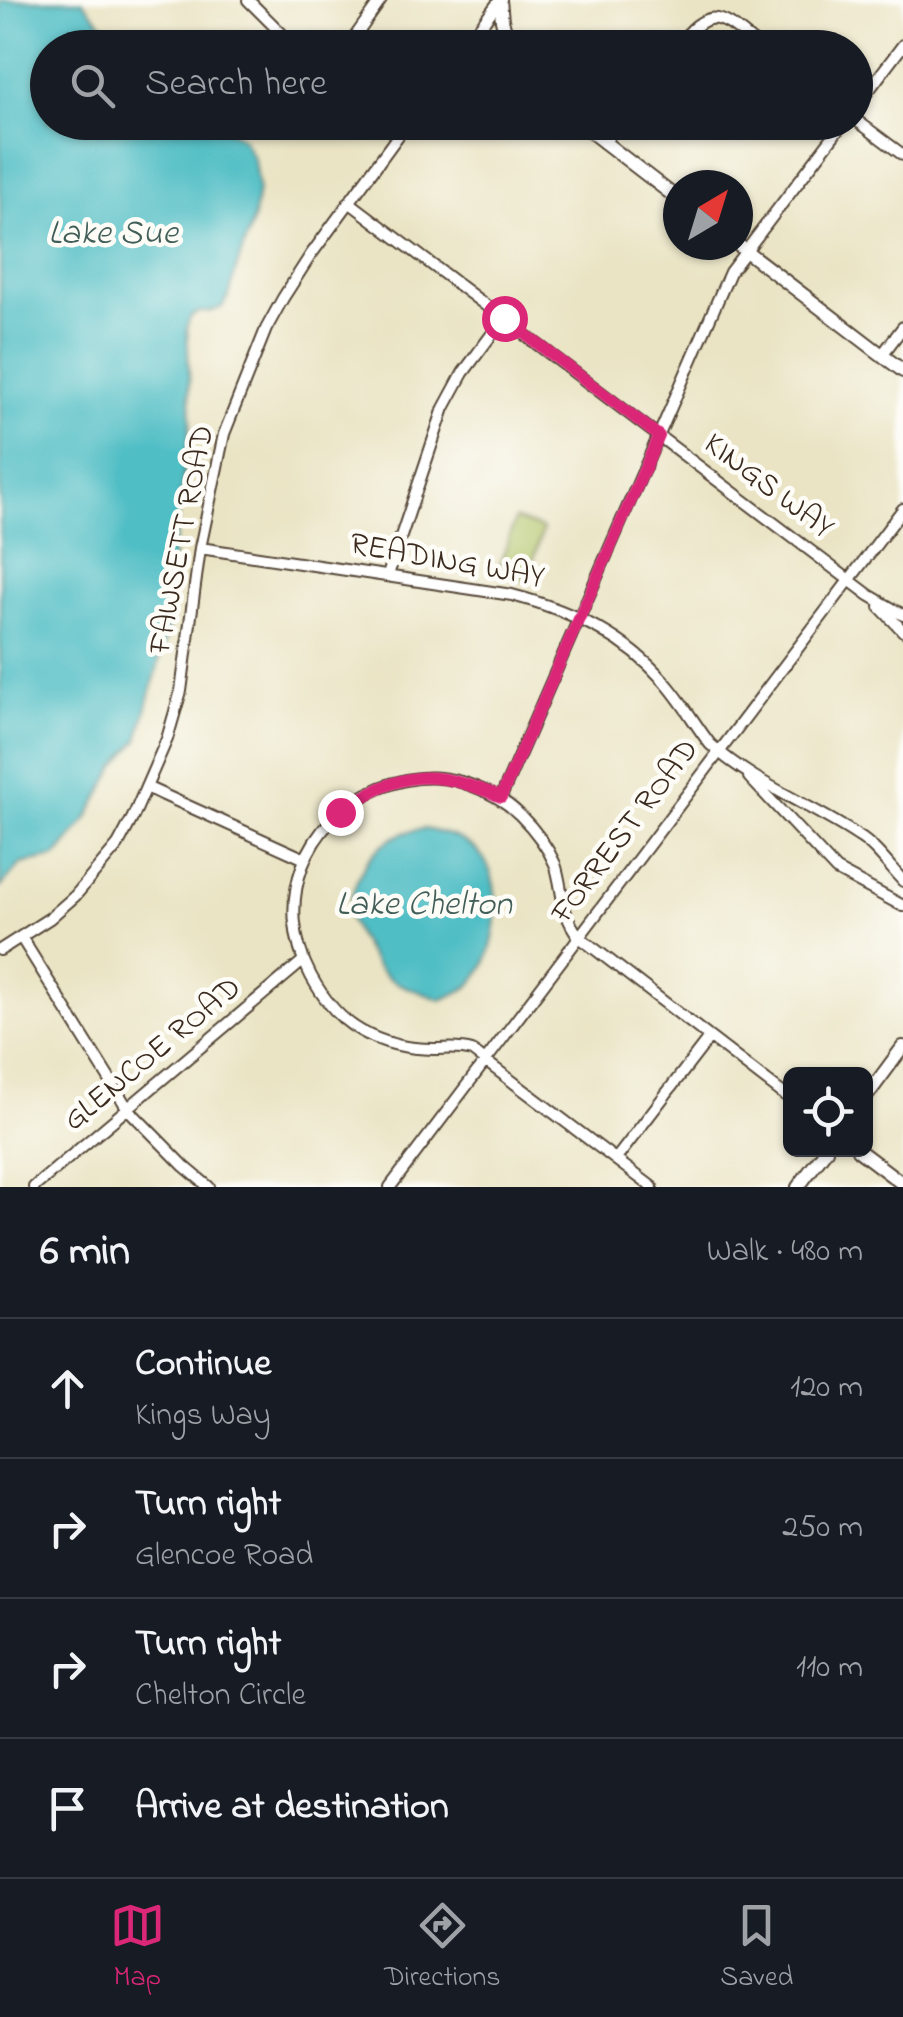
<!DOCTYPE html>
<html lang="en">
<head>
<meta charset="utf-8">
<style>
	:root { --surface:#171b24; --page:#20242c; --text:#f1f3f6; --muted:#9ea1a6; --line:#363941; --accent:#db2777 }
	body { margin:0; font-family:"Indie Flower",sans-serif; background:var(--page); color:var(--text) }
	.controls { position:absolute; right:30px; bottom:30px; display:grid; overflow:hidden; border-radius:15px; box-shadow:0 2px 8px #0004 }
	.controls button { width:90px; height:90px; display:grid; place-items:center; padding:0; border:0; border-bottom:2px solid var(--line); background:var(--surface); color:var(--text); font:50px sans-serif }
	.compass { position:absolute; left:663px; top:170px; width:90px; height:90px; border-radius:50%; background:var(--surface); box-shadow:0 2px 8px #0004; rotate:38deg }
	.stop { position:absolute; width:30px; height:30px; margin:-22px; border:8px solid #db2777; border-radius:50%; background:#fff }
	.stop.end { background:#db2777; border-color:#fff; box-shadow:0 2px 10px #0008 }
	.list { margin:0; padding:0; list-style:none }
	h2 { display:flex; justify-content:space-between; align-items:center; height:130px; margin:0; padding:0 40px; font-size:42px }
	h2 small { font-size:32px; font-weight:400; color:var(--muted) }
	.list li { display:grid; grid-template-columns:65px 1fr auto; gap:30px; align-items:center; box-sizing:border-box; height:140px; padding:0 40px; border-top:2px solid var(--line) }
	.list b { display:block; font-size:38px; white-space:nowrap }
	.list p { margin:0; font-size:32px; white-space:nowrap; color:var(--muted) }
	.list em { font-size:32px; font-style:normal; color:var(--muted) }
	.icon { flex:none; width:55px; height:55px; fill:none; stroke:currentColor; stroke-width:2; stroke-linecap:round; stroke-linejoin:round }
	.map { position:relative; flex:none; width:903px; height:1187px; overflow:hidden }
	.search { position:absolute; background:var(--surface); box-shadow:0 2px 8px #0004; left:30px; right:30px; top:30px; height:110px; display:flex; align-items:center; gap:25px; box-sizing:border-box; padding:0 35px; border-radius:55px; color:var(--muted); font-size:38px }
	.sheet { height:690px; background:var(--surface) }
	nav { display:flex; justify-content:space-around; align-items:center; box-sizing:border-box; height:140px; border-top:2px solid var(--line); background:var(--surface); font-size:28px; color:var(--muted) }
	nav a { display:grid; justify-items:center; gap:5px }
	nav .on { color:var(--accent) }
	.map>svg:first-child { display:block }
</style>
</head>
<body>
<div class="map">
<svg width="903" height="1187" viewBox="0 0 903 1187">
	<rect width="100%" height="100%" fill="#fdfcf7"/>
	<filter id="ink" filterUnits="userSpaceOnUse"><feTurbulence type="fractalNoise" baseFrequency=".01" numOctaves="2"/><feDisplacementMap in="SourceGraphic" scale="20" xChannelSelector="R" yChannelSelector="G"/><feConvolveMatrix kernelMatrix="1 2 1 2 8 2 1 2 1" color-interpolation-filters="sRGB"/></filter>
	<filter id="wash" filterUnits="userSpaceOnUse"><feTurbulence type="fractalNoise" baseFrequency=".0048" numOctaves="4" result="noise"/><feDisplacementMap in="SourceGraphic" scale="40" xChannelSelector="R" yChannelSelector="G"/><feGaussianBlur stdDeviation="2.25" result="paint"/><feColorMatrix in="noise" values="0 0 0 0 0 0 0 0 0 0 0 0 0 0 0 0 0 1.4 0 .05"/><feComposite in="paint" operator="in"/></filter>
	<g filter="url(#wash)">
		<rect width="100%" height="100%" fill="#eae4c4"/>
		<path fill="#b1c569" stroke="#767844" stroke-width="2.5" d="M 515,519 L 543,529 L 527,581 L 498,571 Z"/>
		<path fill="#4fbec5" stroke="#457472" stroke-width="2.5" d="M 0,0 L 82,0 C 94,14 107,32 123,40 L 126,47 L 48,48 L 48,122 L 219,123 L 243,139 L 254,160 L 258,188 L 254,217 L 235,272 L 230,293 L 222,307 L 210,312 L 200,312 L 191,316 L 187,325 L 191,420 L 168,589 L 171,617 L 138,740 L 116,766 L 87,819 L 56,857 L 21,864 L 0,888 Z
			M 425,829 C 445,833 468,839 481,855 C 506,885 499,960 469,986 C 461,992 450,996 441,1000 C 423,992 398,987 384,974 C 374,965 350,926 349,914 C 349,903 353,893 356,883 C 368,852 391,831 425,829 Z"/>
	</g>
	<g filter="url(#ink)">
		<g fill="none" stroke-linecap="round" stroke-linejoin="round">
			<defs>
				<path id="minor" d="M 248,0 L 296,48
					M 347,48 L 381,0
					M 464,48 L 500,0
					M 676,48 C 712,1 721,17 761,48
					M 856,107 L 903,45
					M 856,120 L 903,155
					M 604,143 L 619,122
					M 349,202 L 869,595 L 903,615
					M 882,355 L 903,327
					M 200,548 L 512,595 C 570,610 624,635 664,681 C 682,701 694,723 710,744 C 754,784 810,804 858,836 C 875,846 889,866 903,881
					M 388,575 L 444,408 L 463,373 L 504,318
					M 880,607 L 903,631
					M 749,777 L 836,870 L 903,906
					M 146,787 L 305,859
					M 501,797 L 730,272 L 844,122
					M 21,937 L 128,1109 L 184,1166 L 209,1187
					M 0,950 L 50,918 L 75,896 L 118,845 L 133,817 L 167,739 L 181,691 L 200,548 L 224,434 L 266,329 L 283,298 L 310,256 L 408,122
					M 616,1159 L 709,1038
					M 34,1187 L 303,961
					M 390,1187 L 903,509
					M 652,1187 L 472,1051 C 458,1047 448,1049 434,1049 C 409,1049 384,1044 361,1031 C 339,1019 323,998 311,976 C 272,903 304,819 380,788 C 407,777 434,774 461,782 C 484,789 503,798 520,815 C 534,829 547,846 555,864 C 561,881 561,900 567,916 C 570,923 574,930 578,936 L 790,1099"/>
				<path id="tertiary" d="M 500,0 L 502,20 L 510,48
					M 578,122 L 678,199
					M 738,245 L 903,371
					M 866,1097 L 903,1047
					M 858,1150 L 903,1184
					M 798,1187 L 826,1150"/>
			</defs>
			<use href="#minor" stroke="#554637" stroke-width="14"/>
			<use href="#tertiary" stroke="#554637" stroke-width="16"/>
			<use href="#minor" stroke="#fff" stroke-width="10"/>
			<use href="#tertiary" stroke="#fff" stroke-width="12"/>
		</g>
	</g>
	<g fill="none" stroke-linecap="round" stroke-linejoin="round" filter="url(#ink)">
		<path stroke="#db2777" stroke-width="12" d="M 340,812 C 402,769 433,769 501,797 L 659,436 L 504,318"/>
	</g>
	<g text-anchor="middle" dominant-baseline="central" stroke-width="9" stroke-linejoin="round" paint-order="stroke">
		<g font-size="32" fill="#3b2a1e" stroke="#fdfcf7">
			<text transform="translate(768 487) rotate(37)">KINGS WAY</text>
			<text transform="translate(183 540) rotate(-79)">FAWSETT ROAD</text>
			<text transform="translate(447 562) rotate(10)">READING WAY</text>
			<text transform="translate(626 832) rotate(-53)">FORREST ROAD</text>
			<text transform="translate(153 1055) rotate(-40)">GLENCOE ROAD</text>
		</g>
		<g font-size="35" font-style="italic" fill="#425e58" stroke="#fdfcf7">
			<text x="113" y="234">Lake Sue</text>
			<text x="424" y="905">Lake Chelton</text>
		</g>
	</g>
</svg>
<div class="controls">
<button><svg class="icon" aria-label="locate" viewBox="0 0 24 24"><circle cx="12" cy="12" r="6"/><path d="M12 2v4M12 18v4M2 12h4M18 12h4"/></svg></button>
</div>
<svg class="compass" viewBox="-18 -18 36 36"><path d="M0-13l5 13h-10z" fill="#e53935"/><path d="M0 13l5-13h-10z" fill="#9ea1a6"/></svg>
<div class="stop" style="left:504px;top:318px"></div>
<div class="stop end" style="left:340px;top:812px"></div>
<div class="search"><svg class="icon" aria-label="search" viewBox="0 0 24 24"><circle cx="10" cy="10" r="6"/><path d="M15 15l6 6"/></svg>Search here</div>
</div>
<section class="sheet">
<h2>6 min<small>Walk · 480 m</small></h2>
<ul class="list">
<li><svg class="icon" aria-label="ahead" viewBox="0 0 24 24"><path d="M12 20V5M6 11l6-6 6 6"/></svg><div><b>Continue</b><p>Kings Way</p></div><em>120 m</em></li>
<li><svg class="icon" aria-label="right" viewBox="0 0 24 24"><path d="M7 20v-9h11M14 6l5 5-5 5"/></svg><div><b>Turn right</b><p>Glencoe Road</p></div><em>250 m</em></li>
<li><svg class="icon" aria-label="right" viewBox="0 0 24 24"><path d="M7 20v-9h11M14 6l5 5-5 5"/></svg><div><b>Turn right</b><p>Chelton Circle</p></div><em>110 m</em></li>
<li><svg class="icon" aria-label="arrive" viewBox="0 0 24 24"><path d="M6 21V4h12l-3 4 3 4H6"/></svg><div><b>Arrive at destination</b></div></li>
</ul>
</section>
<nav>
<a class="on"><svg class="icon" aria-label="map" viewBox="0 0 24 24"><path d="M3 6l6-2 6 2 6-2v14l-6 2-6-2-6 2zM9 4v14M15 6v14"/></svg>Map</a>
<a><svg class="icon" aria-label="directions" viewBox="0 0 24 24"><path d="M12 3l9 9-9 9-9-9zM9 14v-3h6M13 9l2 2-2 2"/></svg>Directions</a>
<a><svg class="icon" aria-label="saved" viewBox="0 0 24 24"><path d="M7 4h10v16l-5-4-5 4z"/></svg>Saved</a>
</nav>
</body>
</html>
